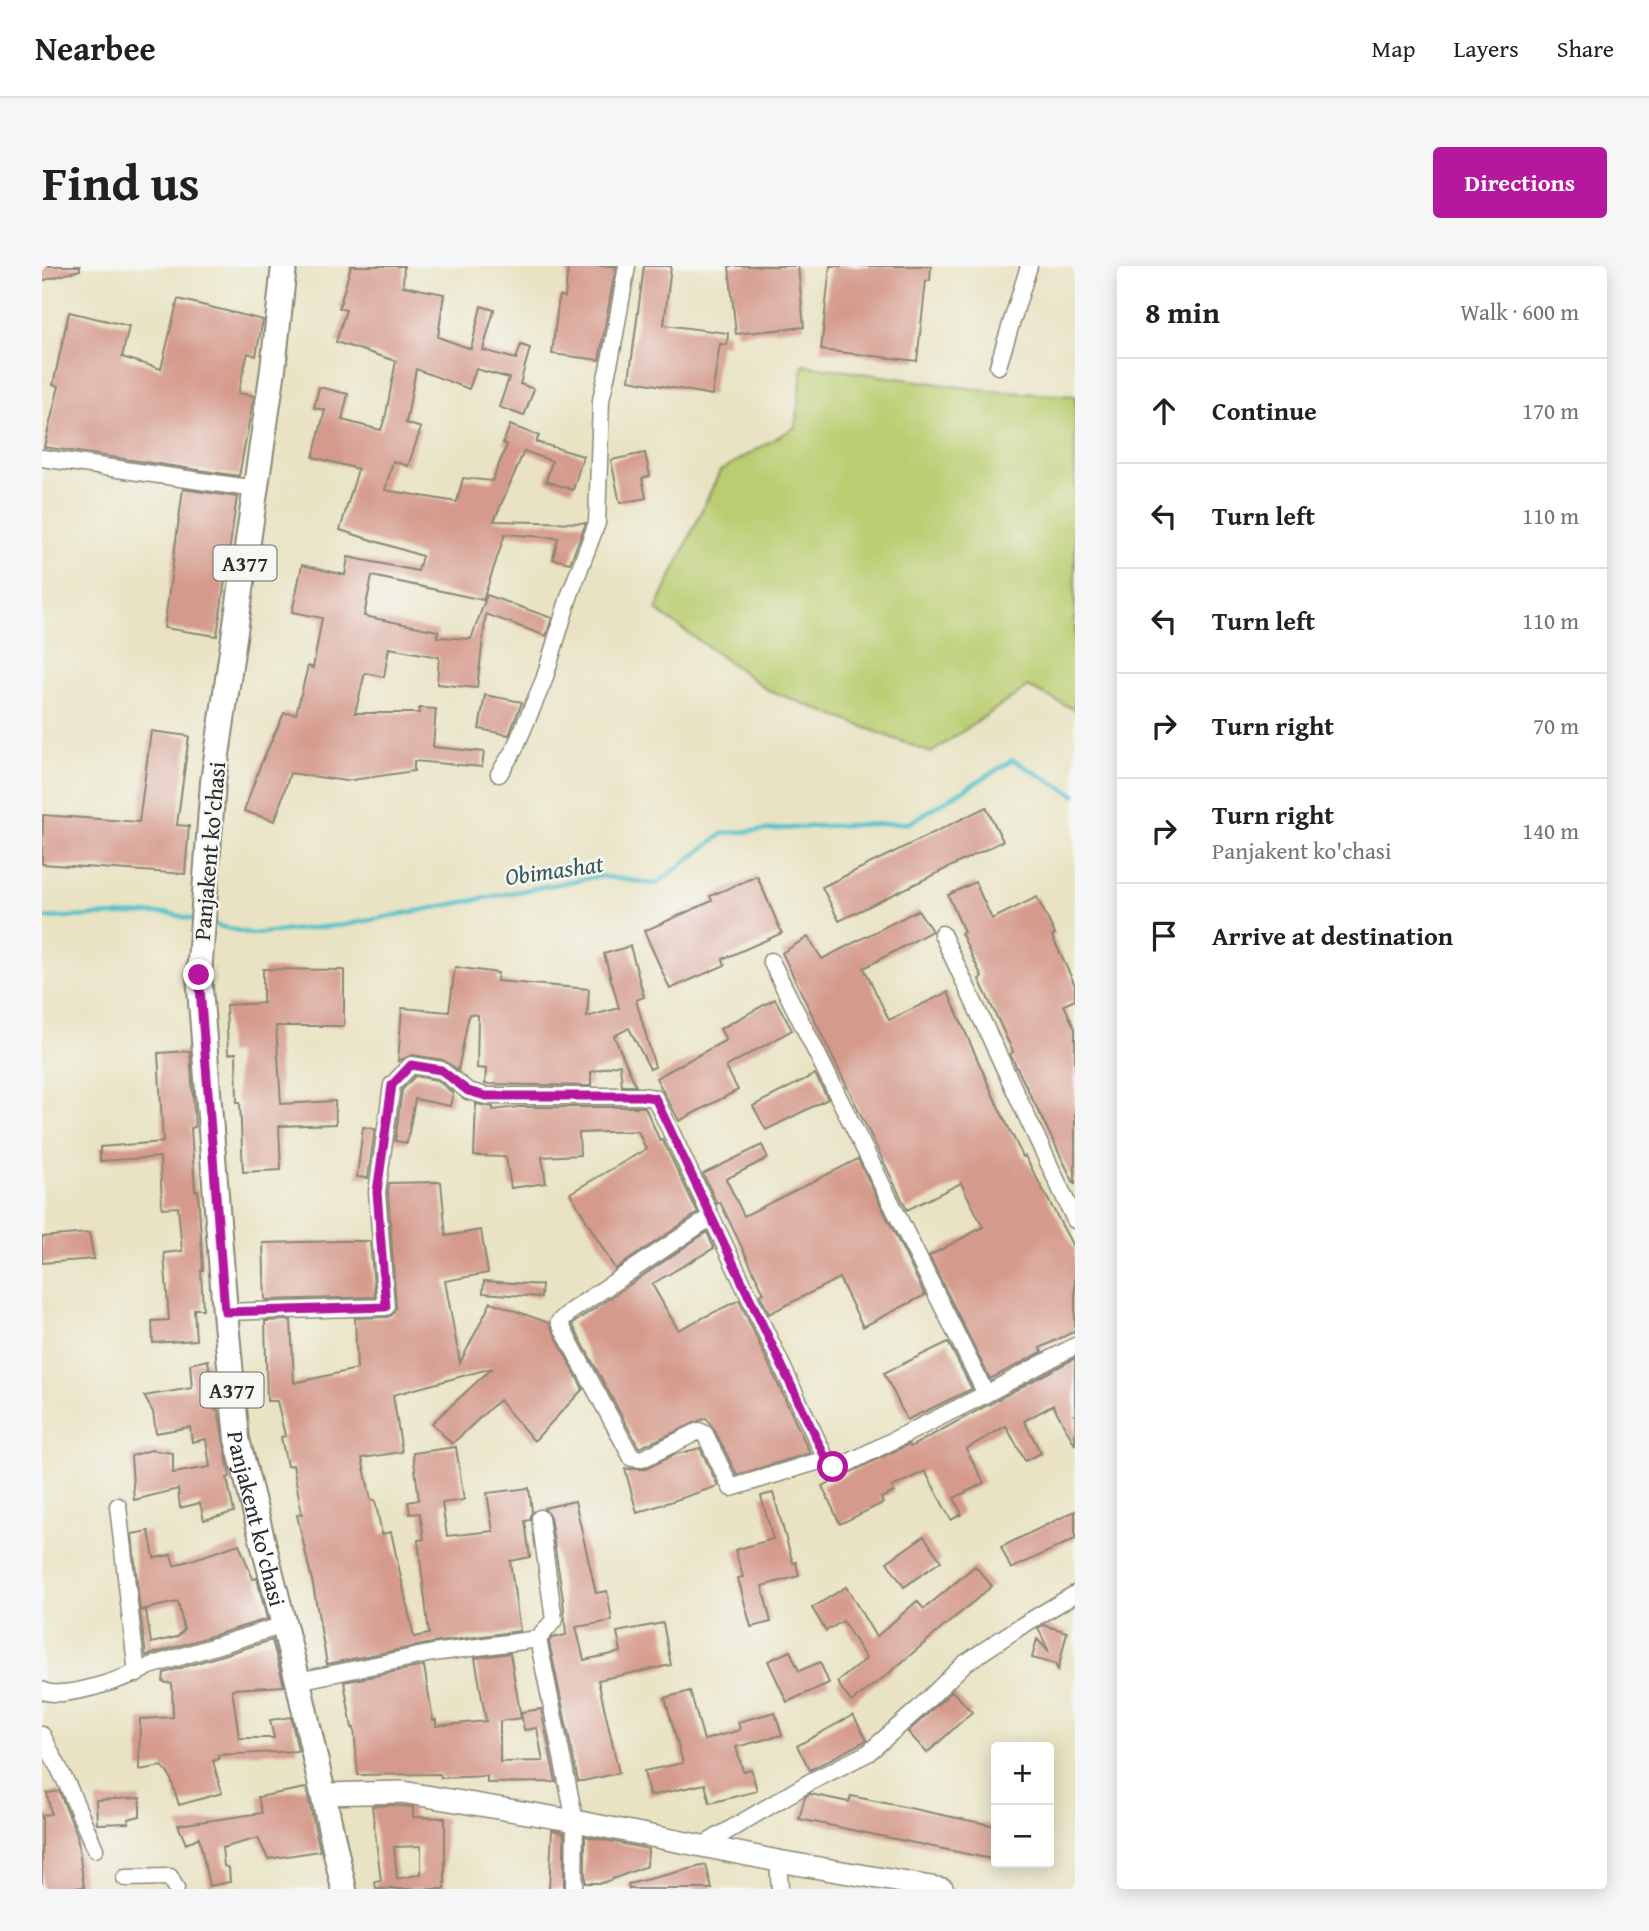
<!DOCTYPE html>
<html lang="en">
<head>
<meta charset="utf-8">
<style>
	:root { --surface:#fff; --page:#f6f6f6; --text:#202124; --muted:#757577; --line:#e0e0e0; --accent:#b5179e }
	body { margin:0; font-family:"Gentium Book Plus",serif; background:var(--page); color:var(--text) }
	.controls { position:absolute; right:21px; bottom:21px; display:grid; overflow:hidden; border-radius:7px; box-shadow:0 4px 18px #0003 }
	.controls button { width:63px; height:63px; display:grid; place-items:center; padding:0; border:0; border-bottom:2px solid var(--line); background:var(--surface); color:var(--text); font:35px sans-serif }
	.stop { position:absolute; width:21px; height:21px; margin:-16px; border:5px solid #b5179e; border-radius:50%; background:#fff }
	.stop.end { background:#b5179e; border-color:#fff; box-shadow:0 2px 7px #0008 }
	.list { margin:0; padding:0; list-style:none }
	h2 { display:flex; justify-content:space-between; align-items:center; height:91px; margin:0; padding:0 28px; font-size:30px }
	h2 small { font-size:23px; font-weight:400; color:var(--muted) }
	.list li { display:grid; grid-template-columns:46px 1fr auto; gap:21px; align-items:center; box-sizing:border-box; height:105px; padding:0 28px; border-top:2px solid var(--line) }
	.list b { display:block; font-size:26px; white-space:nowrap }
	.list p { margin:0; font-size:23px; white-space:nowrap; color:var(--muted) }
	.list em { font-size:23px; font-style:normal; color:var(--muted) }
	.icon { flex:none; width:38px; height:38px; fill:none; stroke:currentColor; stroke-width:2; stroke-linecap:round; stroke-linejoin:round }
	.map { position:relative; flex:none; width:1033px; height:1623px; overflow:hidden; border-radius:7px }
	header { display:flex; align-items:center; gap:42px; box-sizing:border-box; height:98px; padding:0 35px; background:var(--surface); border-bottom:2px solid var(--line) }
	header strong { font-size:33px }
	nav { display:flex; gap:38px; margin-inline-start:auto; font-size:24px }
	.intro { display:flex; align-items:center; justify-content:space-between; box-sizing:border-box; height:168px; padding:0 42px }
	h1 { margin:0; font-size:49px }
	.button { padding:18px 32px; border-radius:7px; background:var(--accent); color:#fff; font-size:24px; font-weight:700 }
	main { display:flex; gap:42px; padding:0 42px }
	aside { flex:1; background:var(--surface); border-radius:7px; box-shadow:0 4px 18px #0003 }
	.map>svg:first-child { display:block }
</style>
</head>
<body>
<header>
<strong>Nearbee</strong>
<nav><a>Map</a><a>Layers</a><a>Share</a></nav>
</header>
<div class="intro"><h1>Find us</h1><a class="button">Directions</a></div>
<main>
<div class="map">
<svg width="1033" height="1623" viewBox="0 0 1033 1623">
	<rect width="100%" height="100%" fill="#f6f6f2"/>
	<filter id="ink" filterUnits="userSpaceOnUse"><feTurbulence type="fractalNoise" baseFrequency=".0143" numOctaves="2"/><feDisplacementMap in="SourceGraphic" scale="14" xChannelSelector="R" yChannelSelector="G"/><feConvolveMatrix kernelMatrix="1 2 1 2 8 2 1 2 1" color-interpolation-filters="sRGB"/></filter>
	<filter id="wash" filterUnits="userSpaceOnUse"><feTurbulence type="fractalNoise" baseFrequency=".00686" numOctaves="4" result="noise"/><feDisplacementMap in="SourceGraphic" scale="28" xChannelSelector="R" yChannelSelector="G"/><feGaussianBlur stdDeviation="1.57" result="paint"/><feColorMatrix in="noise" values="0 0 0 0 0 0 0 0 0 0 0 0 0 0 0 0 0 1.4 0 .05"/><feComposite in="paint" operator="in"/></filter>
	<g filter="url(#wash)">
		<rect width="100%" height="100%" fill="#e9e3c3"/>
		<path fill="#bacd70" stroke="#727c4e" stroke-width="2" d="M 761,99 L 948,125 L 1033,130 L 1033,444 L 986,421 L 889,487 L 726,424 L 614,344 L 678,205 L 753,161 Z"/>
		<g fill="none" stroke-linecap="round" stroke-linejoin="round">
			<path stroke="#52c0c9" stroke-width="4.5" d="M 0,652 L 126,647 L 153,654
				M 168,658 L 210,668 L 302,659 L 557,610 L 614,618 L 682,567 L 779,560 L 867,557 L 971,494 L 1033,529"/>
		</g>
		<g id="blocks">
			<path fill="#d59a8b" fill-rule="evenodd" d="M 0,0 L 38,0 L 38,4 L 0,15 Z
				M 309,0 L 362,0 L 361,20 L 402,28 L 396,71 L 429,83 L 439,40 L 452,44 L 441,84 L 474,93 L 479,79 L 488,82 L 478,118 L 492,123 L 482,150 L 457,141 L 467,112 L 434,103 L 427,123 L 374,103 L 364,157 L 379,162 L 366,200 L 351,195 L 343,224 L 415,236 L 421,212 L 450,215 L 465,179 L 461,177 L 468,159 L 497,170 L 494,176 L 541,190 L 531,224 L 504,215 L 510,195 L 482,185 L 452,255 L 544,257 L 528,297 L 511,293 L 516,272 L 463,268 L 441,334 L 330,310 L 322,350 L 396,365 L 395,371 L 429,373 L 445,329 L 510,352 L 504,370 L 444,348 L 435,422 L 395,418 L 397,391 L 347,382 L 342,411 L 323,407 L 313,447 L 377,447 L 377,442 L 394,443 L 391,481 L 442,486 L 440,501 L 372,495 L 372,505 L 304,515 L 248,507 L 233,555 L 202,545 L 218,500 L 242,447 L 254,448 L 266,400 L 271,402 L 280,352 L 250,346 L 260,299 L 303,309 L 306,291 L 376,305 L 380,290 L 298,264 L 316,203 L 271,191 L 283,144 L 272,142 L 277,121 L 306,128 L 300,154 L 339,164 L 344,148 L 354,95 L 294,76 L 304,44 L 297,42 Z
				M 526,0 L 574,0 L 557,94 L 510,88 L 517,30 L 523,31 Z
				M 602,0 L 629,0 L 622,59 L 686,67 L 685,79 L 678,78 L 670,129 L 587,114 Z
				M 687,0 L 756,0 L 762,61 L 694,68 Z
				M 788,0 L 889,0 L 888,15 L 884,15 L 875,95 L 779,84 Z
				M 136,33 L 221,54 L 214,90 L 206,87 L 196,127 L 212,130 L 197,210 L 2,181 L 17,120 L 11,119 L 27,46 L 87,60 L 80,91 L 119,103 Z
				M 603,187 L 608,210 L 600,212 L 604,232 L 578,237 L 569,194 Z
				M 141,223 L 195,231 L 175,370 L 122,362 Z
				M 443,429 L 480,436 L 467,469 L 437,463 Z
				M 109,465 L 147,470 L 135,559 L 147,560 L 143,608 L 0,598 L 1,549 L 97,556 Z
				M 944,541 L 961,575 L 797,655 L 780,621 Z
				M 715,610 L 740,667 L 681,693 L 683,699 L 628,723 L 602,665 L 670,635 L 668,630 Z
				M 933,616 L 950,653 L 995,631 L 1013,668 L 1010,670 L 1033,719 L 1033,734 L 1022,739 L 1033,763 L 1033,919 L 968,788 L 971,786 L 937,713 L 940,711 L 919,667 L 922,666 L 906,629 Z
				M 876,644 L 890,665 L 822,702 L 847,754 L 906,726 L 954,836 L 981,891 L 983,890 L 1033,984 L 1033,1065 L 998,1082 L 1000,1086 L 948,1113 L 887,990 L 941,961 L 919,917 L 865,944 L 740,687 L 766,671 L 780,693 Z
				M 588,680 L 602,731 L 594,734 L 613,801 L 608,803 L 587,762 L 572,770 L 594,820 L 580,820 L 578,798 L 549,806 L 549,820 L 443,818 L 444,803 L 435,802 L 436,749 L 427,748 L 416,804 L 401,794 L 371,789 L 356,795 L 360,742 L 407,746 L 413,701 L 456,707 L 455,715 L 547,723 L 545,751 L 577,742 L 562,688 Z
				M 221,703 L 302,704 L 302,760 L 234,760 L 239,838 L 293,835 L 294,858 L 237,860 L 239,904 L 201,906 L 198,836 L 195,836 L 194,787 L 186,788 L 184,739 L 221,737 Z
				M 733,733 L 750,764 L 684,801 L 696,824 L 637,855 L 614,812 L 684,774 L 678,763 Z
				M 148,785 L 153,861 L 149,862 L 153,925 L 156,924 L 161,1004 L 159,1004 L 161,1043 L 152,1043 L 154,1074 L 111,1077 L 110,1055 L 127,1054 L 122,987 L 140,985 L 136,941 L 120,942 L 118,891 L 58,895 L 58,881 L 121,876 L 116,787 Z
				M 773,808 L 786,833 L 724,864 L 711,840 Z
				M 373,810 L 395,814 L 411,827 L 408,840 L 373,833 L 365,877 L 353,875 L 360,824 Z
				M 434,838 L 451,841 L 451,844 L 477,841 L 603,841 L 618,875 L 620,873 L 625,883 L 656,947 L 573,1003 L 528,927 L 604,883 L 596,865 L 537,867 L 538,889 L 500,891 L 504,917 L 469,922 L 464,891 L 432,890 Z
				M 321,861 L 333,863 L 326,912 L 315,911 Z
				M 720,879 L 726,892 L 684,913 L 702,950 L 816,893 L 883,1029 L 821,1061 L 797,1012 L 727,1048 L 718,1029 L 722,1027 L 678,936 L 675,938 L 661,908 Z
				M 399,916 L 404,970 L 439,964 L 446,1007 L 403,1015 L 418,1097 L 449,1036 L 507,1057 L 541,1123 L 492,1175 L 457,1134 L 410,1178 L 390,1157 L 450,1102 L 351,1129 L 360,1186 L 320,1192 L 329,1234 L 333,1234 L 340,1268 L 349,1266 L 372,1371 L 387,1368 L 376,1274 L 382,1273 L 378,1247 L 368,1248 L 366,1236 L 377,1234 L 371,1187 L 414,1181 L 422,1234 L 400,1237 L 405,1270 L 451,1265 L 445,1227 L 487,1222 L 490,1245 L 488,1254 L 483,1255 L 488,1291 L 468,1295 L 478,1365 L 390,1377 L 285,1398 L 271,1319 L 255,1249 L 260,1248 L 251,1199 L 245,1200 L 239,1171 L 243,1170 L 235,1135 L 225,1135 L 223,1055 L 249,1054 L 252,1117 L 315,1103 L 313,1052 L 345,1051 L 350,1049 L 354,1041 L 346,926 L 347,917 Z
				M 665,966 L 672,982 L 610,1018 L 636,1064 L 697,1034 L 768,1187 L 695,1209 L 672,1163 L 664,1152 L 597,1182 L 530,1058 Z
				M 47,967 L 52,993 L 0,997 L 0,971 Z
				M 299,975 L 328,975 L 333,1031 L 223,1034 L 221,977 Z
				M 442,1015 L 500,1019 L 499,1031 L 441,1027 Z
				M 906,1076 L 930,1123 L 865,1154 L 842,1107 Z
				M 1033,1092 L 1033,1179 L 1011,1139 L 982,1155 L 999,1187 L 983,1195 L 964,1160 L 924,1183 L 942,1217 L 912,1232 L 920,1248 L 909,1254 L 883,1205 L 850,1221 L 852,1226 L 839,1232 L 841,1237 L 798,1258 L 780,1220 L 867,1178 L 868,1181 Z
				M 166,1094 L 173,1144 L 176,1143 L 188,1211 L 185,1212 L 192,1246 L 162,1254 L 158,1237 L 138,1242 L 136,1223 L 92,1234 L 89,1190 L 109,1184 L 131,1187 L 131,1207 L 168,1201 L 164,1173 L 150,1176 L 148,1161 L 114,1167 L 111,1146 L 102,1130 L 150,1122 L 148,1098 Z
				M 658,1182 L 676,1220 L 595,1247 L 583,1203 L 604,1203 L 631,1189 Z
				M 731,1227 L 751,1297 L 754,1296 L 757,1310 L 720,1320 L 729,1356 L 709,1361 L 696,1312 L 701,1311 L 693,1284 L 731,1273 L 719,1230 Z
				M 533,1235 L 554,1327 L 565,1325 L 570,1355 L 534,1361 L 542,1394 L 579,1386 L 575,1366 L 621,1357 L 629,1399 L 556,1414 L 577,1507 L 541,1515 L 536,1515 L 507,1376 L 510,1372 L 524,1369 L 521,1333 L 508,1251 L 502,1242 Z
				M 1033,1245 L 1033,1273 L 969,1303 L 959,1281 Z
				M 107,1265 L 112,1292 L 129,1289 L 132,1300 L 197,1278 L 211,1313 L 215,1312 L 225,1353 L 104,1390 L 98,1345 L 104,1344 L 109,1377 L 135,1371 L 142,1364 L 136,1336 L 98,1344 L 90,1268 Z
				M 882,1270 L 899,1295 L 862,1321 L 845,1296 Z
				M 933,1300 L 950,1320 L 846,1408 L 809,1436 L 795,1416 L 824,1393 L 801,1355 L 784,1365 L 770,1342 L 804,1321 L 834,1371 L 875,1335 L 882,1343 Z
				M 1001,1359 L 1025,1366 L 1016,1404 L 1013,1398 L 990,1392 L 995,1373 L 1007,1386 L 996,1362 Z
				M 230,1374 L 242,1420 L 190,1423 L 197,1472 L 232,1472 L 228,1454 L 249,1451 L 256,1485 L 176,1489 L 177,1493 L 171,1495 L 180,1527 L 137,1539 L 128,1510 L 120,1500 L 97,1504 L 98,1453 L 131,1451 L 130,1418 L 121,1416 L 122,1407 Z
				M 748,1385 L 757,1405 L 778,1396 L 787,1417 L 745,1436 L 726,1395 Z
				M 468,1387 L 479,1452 L 458,1455 L 458,1496 L 501,1495 L 495,1462 L 482,1464 L 479,1446 L 499,1443 L 514,1516 L 445,1517 L 445,1510 L 399,1512 L 398,1508 L 316,1509 L 312,1462 L 310,1462 L 302,1416 L 382,1400 L 391,1454 L 394,1454 L 394,1460 L 444,1455 L 433,1392 Z
				M 648,1425 L 662,1474 L 698,1464 L 696,1456 L 733,1446 L 740,1469 L 694,1481 L 701,1505 L 709,1503 L 715,1525 L 668,1537 L 663,1518 L 607,1530 L 602,1505 L 641,1497 L 623,1432 Z
				M 910,1425 L 930,1446 L 885,1487 L 866,1466 Z
				M 811,1449 L 825,1474 L 768,1504 L 755,1480 Z
				M 264,1522 L 278,1585 L 226,1593 L 216,1572 L 180,1582 L 182,1600 L 187,1602 L 188,1616 L 167,1620 L 157,1571 L 144,1578 L 136,1559 L 220,1547 L 216,1531 Z
				M 17,1525 L 35,1569 L 42,1621 L 0,1623 L 0,1549 L 9,1548 L 5,1527 Z
				M 768,1528 L 807,1536 L 809,1530 L 954,1560 L 954,1594 L 757,1553 L 763,1531 Z
				M 98,1532 L 98,1550 L 86,1553 L 87,1557 L 55,1558 L 54,1534 Z
				M 350,1539 L 371,1541 L 371,1551 L 403,1552 L 403,1623 L 334,1623 L 333,1616 L 339,1615 L 330,1540 ZM 379,1580 L 379,1608 L 355,1613 L 352,1581 Z
				M 510,1564 L 522,1567 L 522,1623 L 507,1623 Z
				M 543,1570 L 606,1583 L 605,1600 L 560,1617 L 543,1617 Z
				M 664,1599 L 670,1623 L 587,1623 L 586,1618 Z"/>
		</g>
	</g>
	<g filter="url(#ink)">
		<use href="#blocks" fill-opacity="0" stroke="#8a8777" stroke-width="2"/>
		<g fill="none" stroke-linecap="round" stroke-linejoin="round">
			<defs>
				<path id="street" d="M 956,100 L 987,0
					M 0,192 L 214,223
					M 457,508 L 472,484 L 502,414 L 527,331 L 555,257 L 559,134 L 570,85 L 585,0
					M 900,668 L 1033,954
					M 729,695 L 944,1128
					M 669,951 L 529,1045 L 517,1056 L 590,1192 L 600,1193 L 657,1165 L 663,1168 L 689,1222 L 784,1193 L 791,1201 L 798,1201 L 944,1128 L 1033,1080
					M 183,1046 L 344,1041 L 335,926 L 350,819 L 369,799 L 399,804 L 426,825 L 444,830 L 599,830 L 613,832 L 784,1193
					M 76,1240 L 95,1408
					M 496,1373 L 512,1354 L 498,1252
					M 256,1415 L 391,1387 L 496,1373 L 533,1555 L 532,1623
					M 0,1424 C 17,1436 90,1411 108,1400 L 242,1359
					M 0,1469 L 26,1520 L 53,1583
					M 660,1580 L 768,1516 L 826,1487 L 875,1444 L 922,1398 L 976,1362 L 1033,1328
					M 736,1595 L 738,1623
					M 83,1612 L 128,1611 L 134,1623"/>
				<path id="secondary" d="M 282,1528 L 360,1526 L 533,1555 L 736,1595 L 901,1623"/>
				<g id="primary">
					<path id="s1" d="M 242,0 L 231,103 L 171,516 L 157,709 L 183,1046 L 195,1173 L 256,1415 L 302,1623"/>
				</g>
			</defs>
			<use href="#street" stroke="#8a8777" stroke-width="19"/>
			<use href="#secondary" stroke="#8a8777" stroke-width="24"/>
			<use href="#primary" stroke="#8a8777" stroke-width="28"/>
			<use href="#street" stroke="#fff" stroke-width="16"/>
			<use href="#secondary" stroke="#fff" stroke-width="21"/>
			<use href="#primary" stroke="#fff" stroke-width="24"/>
		</g>
	</g>
	<g fill="none" stroke-linecap="round" stroke-linejoin="round" filter="url(#ink)">
		<path stroke="#b5179e" stroke-width="9" d="M 157,709 L 183,1046 L 344,1041 L 335,926 L 350,819 L 369,799 L 399,804 L 426,825 L 444,830 L 599,830 L 613,832 L 784,1193 L 791,1201"/>
	</g>
	<g text-anchor="middle" dominant-baseline="central" stroke-width="5" stroke-linejoin="round" paint-order="stroke">
		<g fill="#f6f6f2" stroke="#686867" stroke-width="2">
			<rect x="171.5" y="279.5" width="63" height="35" rx="5"/>
			<rect x="158.5" y="1106.5" width="63" height="35" rx="5"/>
		</g>
		<g font-size="21" font-weight="bold" fill="#2b2b2b">
			<text x="203" y="297">A377</text>
			<text x="190" y="1124">A377</text>
		</g>
		<g font-size="23" fill="#2b2b2b" stroke="#f6f6f2">
			<text transform="translate(167 585) rotate(-85)">Panjakent ko'chasi</text>
			<text stroke="none"><textPath href="#s1" startOffset="1262">Panjakent ko'chasi</textPath></text>
		</g>
		<g font-size="24" font-style="italic" fill="#37585a" stroke="#f6f6f2">
			<text transform="translate(512 604) rotate(-8)">Obimashat</text>
		</g>
	</g>
</svg>
<div class="controls">
<button>+</button>
<button>−</button>
</div>
<div class="stop" style="left:791px;top:1201px"></div>
<div class="stop end" style="left:157px;top:709px"></div>
</div>
<aside>
<h2>8 min<small>Walk · 600 m</small></h2>
<ul class="list">
<li><svg class="icon" aria-label="ahead" viewBox="0 0 24 24"><path d="M12 20V5M6 11l6-6 6 6"/></svg><div><b>Continue</b></div><em>170 m</em></li>
<li><svg class="icon" aria-label="left" viewBox="0 0 24 24"><path d="M17 20v-9H6M10 6l-5 5 5 5"/></svg><div><b>Turn left</b></div><em>110 m</em></li>
<li><svg class="icon" aria-label="left" viewBox="0 0 24 24"><path d="M17 20v-9H6M10 6l-5 5 5 5"/></svg><div><b>Turn left</b></div><em>110 m</em></li>
<li><svg class="icon" aria-label="right" viewBox="0 0 24 24"><path d="M7 20v-9h11M14 6l5 5-5 5"/></svg><div><b>Turn right</b></div><em>70 m</em></li>
<li><svg class="icon" aria-label="right" viewBox="0 0 24 24"><path d="M7 20v-9h11M14 6l5 5-5 5"/></svg><div><b>Turn right</b><p>Panjakent ko'chasi</p></div><em>140 m</em></li>
<li><svg class="icon" aria-label="arrive" viewBox="0 0 24 24"><path d="M6 21V4h12l-3 4 3 4H6"/></svg><div><b>Arrive at destination</b></div></li>
</ul>
</aside>
</main>
</body>
</html>
